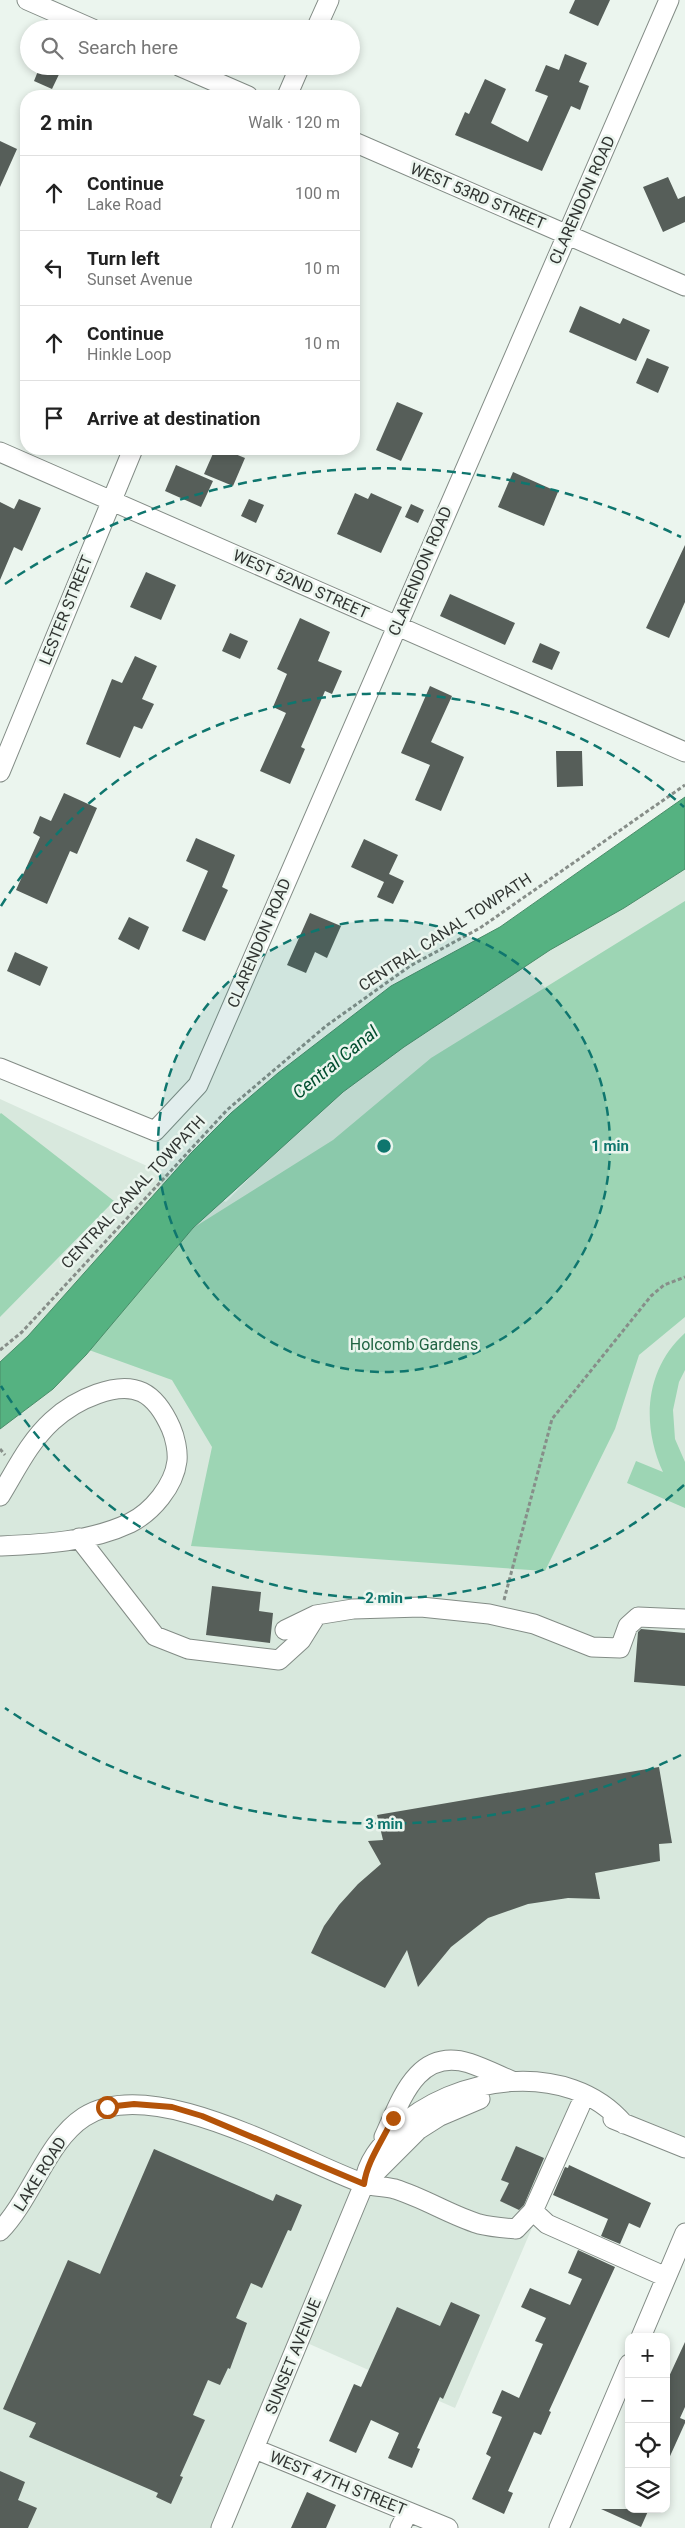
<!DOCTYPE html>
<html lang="en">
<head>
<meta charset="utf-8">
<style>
	:root { --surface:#fff; --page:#f2f2f2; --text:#222; --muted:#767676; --line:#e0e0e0 }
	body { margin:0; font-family:Roboto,sans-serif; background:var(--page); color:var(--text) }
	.controls { position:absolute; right:15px; bottom:15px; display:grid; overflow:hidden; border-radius:10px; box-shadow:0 2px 8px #0003 }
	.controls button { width:45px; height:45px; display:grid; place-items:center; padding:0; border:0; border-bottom:1px solid var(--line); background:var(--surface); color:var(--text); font:25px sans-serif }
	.stop { position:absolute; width:15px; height:15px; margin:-11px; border:4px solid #b45309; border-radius:50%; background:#fff }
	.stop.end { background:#b45309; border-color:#fff; box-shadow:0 1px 5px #0008 }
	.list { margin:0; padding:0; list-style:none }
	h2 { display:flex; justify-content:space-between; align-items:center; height:65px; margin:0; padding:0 20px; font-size:21px }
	h2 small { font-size:16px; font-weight:400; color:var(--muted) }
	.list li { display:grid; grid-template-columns:32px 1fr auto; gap:15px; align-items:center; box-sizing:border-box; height:75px; padding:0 20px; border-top:1px solid var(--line) }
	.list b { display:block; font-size:19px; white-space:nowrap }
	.list p { margin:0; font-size:16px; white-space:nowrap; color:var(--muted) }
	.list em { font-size:16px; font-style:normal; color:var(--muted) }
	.icon { flex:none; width:28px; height:28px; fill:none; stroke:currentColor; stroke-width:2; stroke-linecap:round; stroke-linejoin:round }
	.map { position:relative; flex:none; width:685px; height:2528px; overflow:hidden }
	.search { position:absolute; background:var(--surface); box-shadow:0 2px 8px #0003; left:20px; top:20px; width:340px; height:55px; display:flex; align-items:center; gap:12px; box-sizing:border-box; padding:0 18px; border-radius:28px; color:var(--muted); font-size:19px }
	.panel { position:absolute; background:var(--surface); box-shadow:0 2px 8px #0003; left:20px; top:90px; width:340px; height:365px; border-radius:20px }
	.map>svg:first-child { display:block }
</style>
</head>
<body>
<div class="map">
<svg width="685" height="2528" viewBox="0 0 685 2528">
	<rect width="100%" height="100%" fill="#ebf5ee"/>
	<path fill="#d8e8dd" d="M 685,848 L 685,2141 L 587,2099 L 455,2408 L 298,2339 L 217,2528 L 0,2528 L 0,1099 L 226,1202 L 335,1090 Z"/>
	<path fill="#9dd5b4" d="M 685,901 L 685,1317 L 639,1355 L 615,1429 L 545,1571 L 191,1546 L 212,1447 L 172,1380 L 89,1350 L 193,1228 L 333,1140 L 431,1058 Z
		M 1,1113 L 114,1201 L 0,1317 L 0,1114 Z
		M 685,1333 L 685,1370 L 679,1382 L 673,1410 L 675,1439 L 685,1462 L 685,1508 L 627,1483 L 636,1461 L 663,1472 C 641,1424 645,1369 685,1333 Z"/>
	<path fill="#55b281" stroke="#4a8c69" d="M 685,797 L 685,869 L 624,908 L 550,950 L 404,1047 L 343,1092 L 193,1228 L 86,1355 L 53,1389 L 0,1429 L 0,1362 L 28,1336 L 191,1153 L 231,1113 L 278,1073 L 391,986 L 500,927 Z"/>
	<path fill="#565e59" d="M 575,0 L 610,0 L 598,26 L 569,13 Z
		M 565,54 L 587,63 L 579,82 L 589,86 L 580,110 L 571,106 L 542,171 L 455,135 L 465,112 L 469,114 L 485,79 L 506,89 L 491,123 L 528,142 L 548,96 L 535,91 L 546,65 L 559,70 Z
		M 40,66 L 63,66 L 52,89 L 34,81 Z
		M 0,141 L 17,149 L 0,187 Z
		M 668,177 L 678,199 L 685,196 L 685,222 L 663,232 L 643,187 Z
		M 580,306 L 620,324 L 623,318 L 650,330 L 636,361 L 569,332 Z
		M 647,358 L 669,367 L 658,393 L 636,383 Z
		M 397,402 L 423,413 L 401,461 L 376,450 Z
		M 215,449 L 223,449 L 245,458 L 233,486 L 204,474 Z
		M 176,465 L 213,481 L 201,507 L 165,491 Z
		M 513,472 L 558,492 L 544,526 L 498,507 Z
		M 355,493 L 368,499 L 371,493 L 402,507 L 381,553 L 337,534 Z
		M 19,499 L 41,508 L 22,551 L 14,547 L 0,580 L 0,502 L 14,509 Z
		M 249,499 L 264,505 L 256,523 L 241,516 Z
		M 411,504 L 424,510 L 418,523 L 405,517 Z
		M 685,545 L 685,602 L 669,638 L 646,628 Z
		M 146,572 L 176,585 L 161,620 L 130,607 Z
		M 450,594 L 515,623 L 505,645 L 440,616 Z
		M 300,618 L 330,632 L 318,661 L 342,671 L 332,694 L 325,691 L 301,747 L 305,749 L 290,784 L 260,771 L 286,713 L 273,707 L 287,674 L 277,669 Z
		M 230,633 L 248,641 L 240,659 L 222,651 Z
		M 540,643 L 560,652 L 552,670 L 532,662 Z
		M 135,656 L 157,666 L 142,699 L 154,704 L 142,729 L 134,726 L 120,758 L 86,744 L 112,679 L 122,683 Z
		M 430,686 L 452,696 L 431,742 L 464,757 L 441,811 L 415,800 L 430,765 L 401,753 Z
		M 556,751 L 582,751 L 583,786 L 557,787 Z
		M 64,793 L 97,808 L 77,854 L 70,851 L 47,904 L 16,890 L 40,837 L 33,833 L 40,816 L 51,821 Z
		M 196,838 L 235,855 L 222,887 L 228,890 L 205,941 L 182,931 L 208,871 L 186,861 Z
		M 364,839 L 398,855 L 389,874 L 404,881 L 393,904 L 377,897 L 384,882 L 351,867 Z
		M 310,913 L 341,926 L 327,958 L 315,952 L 306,973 L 287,965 Z
		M 129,917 L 149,927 L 139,950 L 118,939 Z
		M 15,952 L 48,967 L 40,986 L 7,971 Z
		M 212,1586 L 261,1592 L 259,1611 L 273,1613 L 270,1643 L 206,1635 Z
		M 641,1629 L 685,1633 L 685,1686 L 634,1682 L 638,1632 Z
		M 659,1767 L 672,1843 L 659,1844 L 660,1861 L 595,1873 L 600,1899 L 568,1898 L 528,1904 L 488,1918 L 451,1947 L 418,1987 L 407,1950 L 385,1988 L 311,1953 L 324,1926 L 339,1905 L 358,1884 L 381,1864 L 368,1841 L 383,1840 L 377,1815 Z
		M 516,2146 L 544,2158 L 524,2205 L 519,2210 L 500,2201 L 509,2183 L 501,2180 Z
		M 154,2149 L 273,2201 L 276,2194 L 302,2205 L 291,2231 L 288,2230 L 262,2288 L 251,2283 L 236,2318 L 247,2323 L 230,2369 L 228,2368 L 220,2385 L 208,2380 L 193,2415 L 205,2420 L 180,2476 L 183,2477 L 171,2504 L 156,2497 L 158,2493 L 29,2437 L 36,2423 L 3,2409 L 68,2260 L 100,2274 Z
		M 569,2165 L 651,2203 L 640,2228 L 629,2223 L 620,2244 L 601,2236 L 608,2219 L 553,2195 L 565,2167 L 568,2168 Z
		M 578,2250 L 615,2267 L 549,2411 L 551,2412 L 541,2435 L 534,2432 L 508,2491 L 513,2493 L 504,2514 L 472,2499 L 491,2457 L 486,2454 L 502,2417 L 492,2413 L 502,2390 L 519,2398 L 543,2344 L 535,2341 L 546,2318 L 521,2307 L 530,2288 L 570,2305 L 582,2279 L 568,2273 Z
		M 451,2302 L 480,2315 L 443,2399 L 440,2397 L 417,2448 L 420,2449 L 412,2468 L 388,2458 L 399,2433 L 371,2420 L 356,2453 L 329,2441 L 354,2384 L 361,2387 L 397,2307 L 440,2326 Z
		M 685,2342 L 685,2407 L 680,2418 L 685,2420 L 685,2423 L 666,2465 L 666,2383 Z
		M 0,2471 L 25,2482 L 18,2500 L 37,2508 L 28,2528 L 0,2528 Z
		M 307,2492 L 336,2505 L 326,2528 L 291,2528 Z
		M 601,2509 L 649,2509 L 641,2527 Z"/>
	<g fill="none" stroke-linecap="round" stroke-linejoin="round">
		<defs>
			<path id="minor" d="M 27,0 L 93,29
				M 316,29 L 329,0
				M 179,66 L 248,96
				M 287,96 L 300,66
				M 354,142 L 685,286
				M 0,452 L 685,752
				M 0,772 L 133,449
				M 0,1068 L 155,1131 L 198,1085 L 669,0
				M 0,1496 C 16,1470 29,1442 52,1421 C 65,1409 80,1400 97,1394 C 135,1380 155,1392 171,1428 C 175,1437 178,1451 177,1461 C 174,1486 152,1512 130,1523 C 90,1542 43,1544 0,1546
				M 79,1538 L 155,1636 L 188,1649 L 279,1660 L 301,1640 L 316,1616
				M 285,1630 L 316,1615 L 353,1609 L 421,1607 L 489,1614 L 534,1624 L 592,1647 L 620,1648 L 628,1626 L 638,1617 L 685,1619
				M 613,2119 L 685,2148
				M 384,2137 C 401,2100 417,2047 469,2063 C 484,2068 498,2075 512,2081
				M 365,2183 L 418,2130 L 440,2116 L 480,2099
				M 533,2211 L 547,2224 L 666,2277
				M 0,2231 C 32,2198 47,2141 84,2117 C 152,2073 293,2158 362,2183 C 372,2187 384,2186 395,2189 C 424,2198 450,2215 479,2224 C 491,2227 504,2228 516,2229 L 533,2211 L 580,2106
				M 641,2337 L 685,2233
				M 255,2449 L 448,2528
				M 221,2528 L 364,2184 C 367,2161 380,2147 396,2130 C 454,2075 568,2058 624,2124
				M 400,2528 L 408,2512
				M 559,2528 L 629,2364"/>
		</defs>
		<use href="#minor" stroke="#838c86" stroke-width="21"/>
		<path stroke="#878e89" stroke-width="3" stroke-dasharray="4 2.5" stroke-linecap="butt" d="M 0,1350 L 22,1332 L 227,1110 L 326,1026 L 410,966 L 480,928 L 685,785
			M 0,1449 L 5,1455
			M 504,1600 L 552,1419 L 651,1296 L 664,1285 L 685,1277"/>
		<use href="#minor" stroke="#fff" stroke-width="19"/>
	</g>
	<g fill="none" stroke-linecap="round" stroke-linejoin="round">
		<path stroke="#b45309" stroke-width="6" d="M 107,2107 L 134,2104 L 172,2107 L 202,2116 L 364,2184 C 367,2161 383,2140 393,2118"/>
	</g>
	<circle cx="384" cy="1146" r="226" fill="#0f766e" fill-opacity=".12"/>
	<g fill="none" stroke="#0f766e" stroke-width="2.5" stroke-dasharray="9 6">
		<circle cx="384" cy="1146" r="226"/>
		<path d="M684 1485A452 452 0 0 1 1 1386M1 906A452 452 0 0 1 684 807"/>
		<path d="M681 1755A678 678 0 0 1 5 1708M5 584A678 678 0 0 1 681 537"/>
	</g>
	<g text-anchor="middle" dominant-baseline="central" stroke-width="5" stroke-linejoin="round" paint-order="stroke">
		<g font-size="16" fill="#303431" stroke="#ebf5ee">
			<text transform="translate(478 196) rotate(23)">WEST 53RD STREET</text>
			<text transform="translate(582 200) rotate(-66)">CLARENDON ROAD</text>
			<text transform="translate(420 571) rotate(-67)">CLARENDON ROAD</text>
			<text transform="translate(301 584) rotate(24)">WEST 52ND STREET</text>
			<text transform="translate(66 610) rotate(-68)">LESTER STREET</text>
			<text transform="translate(445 932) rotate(-33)">CENTRAL CANAL TOWPATH</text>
			<text transform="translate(259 943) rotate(-67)">CLARENDON ROAD</text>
			<text transform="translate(133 1192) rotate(-47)">CENTRAL CANAL TOWPATH</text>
			<text transform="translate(40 2174) rotate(-58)">LAKE ROAD</text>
			<text transform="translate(293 2356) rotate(-68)">SUNSET AVENUE</text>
			<text transform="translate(338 2483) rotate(22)">WEST 47TH STREET</text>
		</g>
		<g font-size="16" fill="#216443" stroke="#ebf5ee">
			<text x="414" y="1344">Holcomb Gardens</text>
		</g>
		<g font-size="18" font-style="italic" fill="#004d2e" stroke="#ebf5ee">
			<text transform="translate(335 1062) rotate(-39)">Central Canal</text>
		</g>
	</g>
	<circle cx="384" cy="1146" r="8" fill="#0f766e" stroke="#ebf5ee" stroke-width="2.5"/>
	<g font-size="15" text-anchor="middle" font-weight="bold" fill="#0f766e" stroke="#ebf5ee" stroke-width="5" stroke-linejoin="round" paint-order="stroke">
		<text x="610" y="1151">1 min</text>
		<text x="384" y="1603">2 min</text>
		<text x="384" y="1829">3 min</text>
	</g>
</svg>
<div class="controls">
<button>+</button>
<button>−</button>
<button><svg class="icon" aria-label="locate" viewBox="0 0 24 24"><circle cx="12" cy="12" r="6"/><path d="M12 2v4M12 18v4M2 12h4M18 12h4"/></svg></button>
<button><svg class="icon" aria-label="layers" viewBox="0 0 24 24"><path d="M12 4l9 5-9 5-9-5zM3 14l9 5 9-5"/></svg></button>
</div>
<div class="stop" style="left:107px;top:2107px"></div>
<div class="stop end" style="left:393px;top:2118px"></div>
<div class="search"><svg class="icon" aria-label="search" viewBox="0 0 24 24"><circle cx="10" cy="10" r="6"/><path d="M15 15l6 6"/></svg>Search here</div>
<section class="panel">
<h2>2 min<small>Walk · 120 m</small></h2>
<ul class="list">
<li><svg class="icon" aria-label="ahead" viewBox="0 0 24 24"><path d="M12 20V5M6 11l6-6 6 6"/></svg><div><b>Continue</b><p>Lake Road</p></div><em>100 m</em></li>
<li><svg class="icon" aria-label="left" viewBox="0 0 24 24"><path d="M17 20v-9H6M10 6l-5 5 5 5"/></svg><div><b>Turn left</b><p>Sunset Avenue</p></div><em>10 m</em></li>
<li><svg class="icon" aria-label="ahead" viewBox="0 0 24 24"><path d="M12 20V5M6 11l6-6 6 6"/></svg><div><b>Continue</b><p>Hinkle Loop</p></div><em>10 m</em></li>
<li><svg class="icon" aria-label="arrive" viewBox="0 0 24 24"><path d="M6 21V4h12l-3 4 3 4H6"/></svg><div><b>Arrive at destination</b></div></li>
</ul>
</section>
</div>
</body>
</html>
